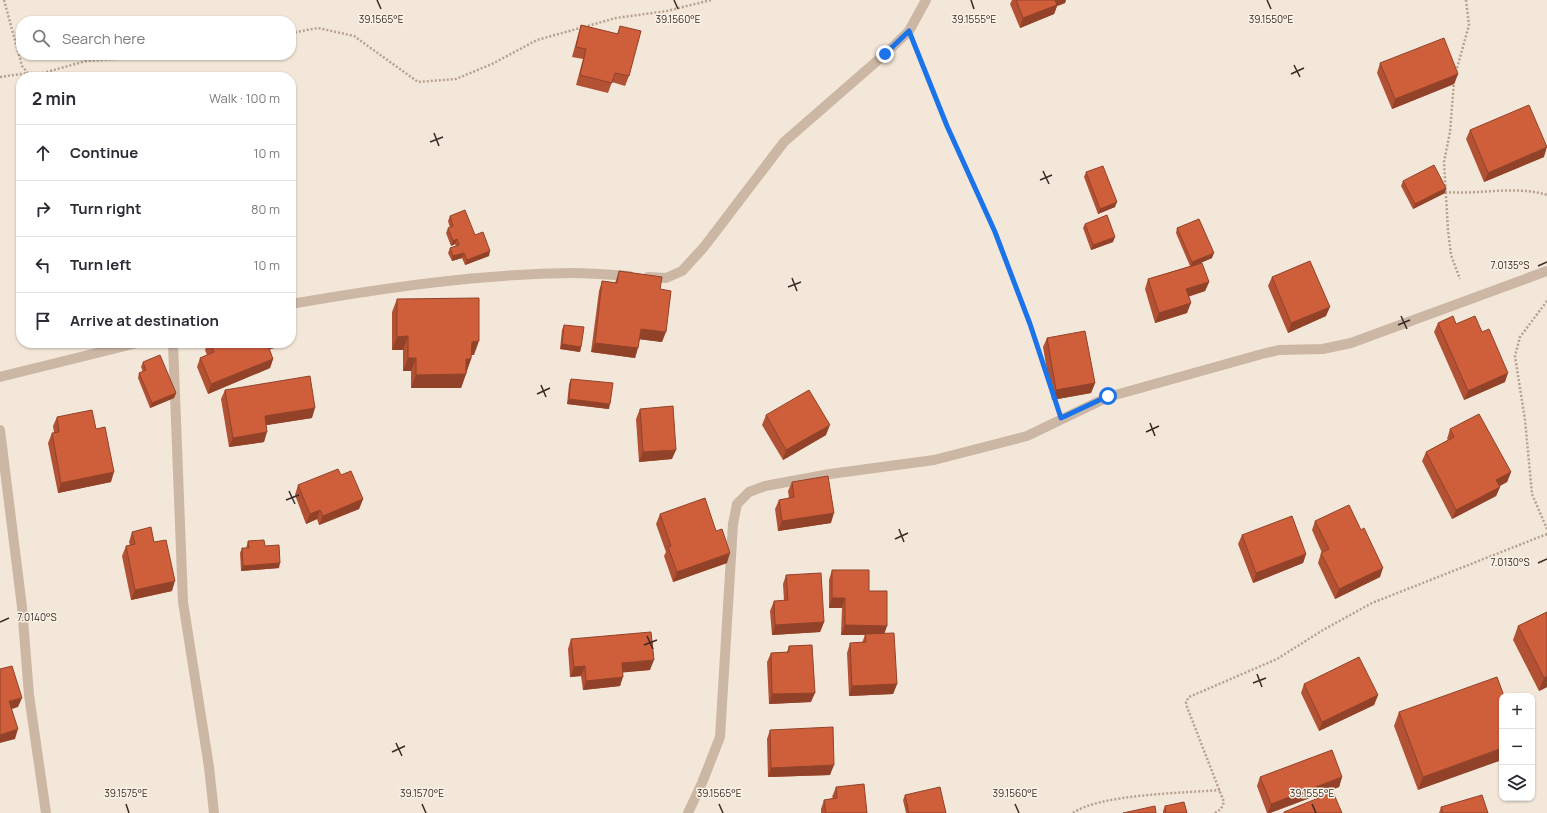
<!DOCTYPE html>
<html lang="en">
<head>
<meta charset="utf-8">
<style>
	:root { --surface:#fff; --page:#f2f2f3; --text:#2b2b33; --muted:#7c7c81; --line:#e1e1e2 }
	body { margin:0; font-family:Manrope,sans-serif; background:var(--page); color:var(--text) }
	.controls { position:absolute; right:12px; bottom:12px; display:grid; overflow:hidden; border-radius:8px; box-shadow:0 1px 3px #0004 }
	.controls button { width:36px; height:36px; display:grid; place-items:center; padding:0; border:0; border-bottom:1px solid var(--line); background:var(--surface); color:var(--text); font:20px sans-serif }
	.stop { position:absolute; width:12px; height:12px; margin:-9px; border:3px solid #1a73e8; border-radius:50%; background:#fff }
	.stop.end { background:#1a73e8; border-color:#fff; box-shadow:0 1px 4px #0008 }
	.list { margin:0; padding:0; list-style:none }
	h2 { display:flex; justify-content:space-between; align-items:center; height:52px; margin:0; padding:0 16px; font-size:17px }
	h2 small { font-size:13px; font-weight:400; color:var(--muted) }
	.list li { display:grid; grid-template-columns:26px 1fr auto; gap:12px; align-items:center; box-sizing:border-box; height:56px; padding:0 16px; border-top:1px solid var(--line) }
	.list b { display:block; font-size:15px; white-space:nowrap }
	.list em { font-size:13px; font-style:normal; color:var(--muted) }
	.icon { flex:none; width:22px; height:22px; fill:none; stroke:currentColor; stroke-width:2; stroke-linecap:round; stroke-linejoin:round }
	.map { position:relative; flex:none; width:1547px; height:813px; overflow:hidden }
	.search { position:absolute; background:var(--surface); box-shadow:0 1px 3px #0004; left:16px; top:16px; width:280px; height:44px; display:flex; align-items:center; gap:10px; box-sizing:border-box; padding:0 14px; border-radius:16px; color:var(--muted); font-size:15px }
	.panel { position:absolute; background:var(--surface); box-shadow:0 1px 3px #0004; left:16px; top:72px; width:280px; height:276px; border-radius:16px }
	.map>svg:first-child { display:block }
</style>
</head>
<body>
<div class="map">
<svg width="1547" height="813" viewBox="0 0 1547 813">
	<rect width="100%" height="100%" fill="#f3e7d9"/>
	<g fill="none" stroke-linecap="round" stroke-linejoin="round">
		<path stroke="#b8a08e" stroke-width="2.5" stroke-dasharray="2 2" stroke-linecap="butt" d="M 4,0 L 22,66 L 28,73 L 43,73 L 86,61 L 176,55
			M 291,33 L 318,28 L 354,36 L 418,82 L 456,79 L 492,64 L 537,40 L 616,18 L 667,11 L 711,0
			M 918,53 L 947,126 L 995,232 L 1030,324 L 1050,387
			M 1456,72 L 1469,25 L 1466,0
			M 0,77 L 28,73
			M 1454,81 L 1450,132 L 1444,162 L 1448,230 L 1451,255 L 1460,279
			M 1445,192 C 1479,195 1515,185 1547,195
			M 1547,301 L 1520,337 L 1515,356 L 1525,420 L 1532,494 L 1547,529
			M 1073,813 C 1099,794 1186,793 1220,790
			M 1215,813 L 1221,809 L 1224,802 L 1187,707 L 1186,702 L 1189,697 L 1277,659 L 1323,630 L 1372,603 L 1547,534"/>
		<path stroke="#ccb6a4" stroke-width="10" d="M 648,277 L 666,278 L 682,271 L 704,247 L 784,142 L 885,54 L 909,31 L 926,0
			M 291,304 C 384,288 478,274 573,273 C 592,273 611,275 630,276
			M 173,343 L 183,602 L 209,767 L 214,813
			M 0,377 L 137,343
			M 0,430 L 22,607 L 29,695 L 46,813
			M 688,813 L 702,783 L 720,737 L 733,524 L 737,504 L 749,492 L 765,486 L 830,474 L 934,460 L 1027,436 L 1108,397 L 1262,354 L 1279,350 L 1323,349 L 1351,343 L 1547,271"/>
	</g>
	<path fill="#b25133" d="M 1012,0 L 1066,0 L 1065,3 L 1057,6 L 1054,14 L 1020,28 L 1010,4 Z
		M 581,25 L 617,34 L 620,26 L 629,76 L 625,86 L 612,82 L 608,93 L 576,85 L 583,59 L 572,57 L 578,35 Z
		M 1380,63 L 1458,74 L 1454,84 L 1392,109 L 1377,73 Z
		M 1470,130 L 1544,157 L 1484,182 L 1466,139 Z
		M 1086,172 L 1115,207 L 1098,214 L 1084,177 Z
		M 1403,181 L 1445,193 L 1413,209 L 1401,186 Z
		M 450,216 L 475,235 L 489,256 L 465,265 L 462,258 L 452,261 L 448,253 L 450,248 L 456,246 L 455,244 L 451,246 L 446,233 L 448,228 L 450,228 L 448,221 Z
		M 1085,224 L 1113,242 L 1091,250 L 1083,228 Z
		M 1177,228 L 1212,258 L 1196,265 L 1209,282 L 1205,291 L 1188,297 L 1187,313 L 1155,323 L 1145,289 L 1148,279 L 1190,266 L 1176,233 Z
		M 619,271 L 660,289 L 662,342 L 640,339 L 635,358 L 591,352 L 599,291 L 602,281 L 615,283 Z
		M 1272,277 L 1326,316 L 1288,333 L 1268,286 Z
		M 397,299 L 474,355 L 471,355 L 471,359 L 461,388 L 411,388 L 411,371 L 403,371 L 403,350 L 392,350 L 392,312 Z
		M 1438,323 L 1456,324 L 1505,382 L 1464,400 L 1434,332 Z
		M 564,325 L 581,347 L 580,352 L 560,349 L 562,330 Z
		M 1047,338 L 1095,383 L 1091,393 L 1052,400 L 1043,347 Z
		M 208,343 L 275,343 L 274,348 L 269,349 L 273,359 L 270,368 L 208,394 L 197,367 L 200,358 L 207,355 L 205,350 Z
		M 143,362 L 176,393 L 174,398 L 150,408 L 138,378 L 139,373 L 143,372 L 141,367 Z
		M 571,379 L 609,409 L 567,404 L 569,384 Z
		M 225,390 L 312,418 L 266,425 L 264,442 L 229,447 L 221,399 Z
		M 640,409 L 672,459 L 639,462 L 636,419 Z
		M 766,415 L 826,435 L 783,460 L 762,425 Z
		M 57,417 L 96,429 L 111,482 L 58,493 L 48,443 L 52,433 L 54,433 L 53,426 Z
		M 1450,429 L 1511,472 L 1507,482 L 1499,486 L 1500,487 L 1496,496 L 1452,519 L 1422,461 L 1426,452 L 1448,440 L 1447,439 Z
		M 341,475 L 363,499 L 359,509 L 319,525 L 317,519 L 306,524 L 295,495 L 298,485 Z
		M 792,482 L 831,523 L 778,531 L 775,509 L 779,500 L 789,498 L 788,491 Z
		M 660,514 L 727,563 L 673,582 L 664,556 L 666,552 L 656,524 Z
		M 1315,521 L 1380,577 L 1335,599 L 1318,563 L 1321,553 L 1322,553 L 1312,530 Z
		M 132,532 L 154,542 L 172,591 L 131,600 L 122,556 L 126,546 L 130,545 L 129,542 Z
		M 1242,535 L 1306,554 L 1303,563 L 1253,583 L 1238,544 Z
		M 248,541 L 265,546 L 279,568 L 241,571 L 240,553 L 242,548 L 246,548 Z
		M 832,570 L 869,591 L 884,633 L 897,684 L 893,694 L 849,696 L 847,653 L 850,643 L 862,643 L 865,635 L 841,635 L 842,608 L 829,608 L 829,580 Z
		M 786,575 L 824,622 L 820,632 L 772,635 L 770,611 L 774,601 L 784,601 L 783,584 Z
		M 1547,612 L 1547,687 L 1539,691 L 1513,640 L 1518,626 Z
		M 571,639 L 650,670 L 623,672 L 620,686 L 583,690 L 581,676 L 570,677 L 568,649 Z
		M 789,646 L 811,702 L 769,704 L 767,662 L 771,653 L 787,652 Z
		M 1304,684 L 1378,695 L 1374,705 L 1319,731 L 1301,693 Z
		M 1504,696 L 1418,790 L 1394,726 L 1399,712 Z
		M 770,730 L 830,775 L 768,777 L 767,739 Z
		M 1260,777 L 1342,777 L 1339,787 L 1270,813 L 1267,813 L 1257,786 Z
		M 836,787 L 867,813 L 821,813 L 821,809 L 824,800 L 833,798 L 832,797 Z
		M 905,795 L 946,813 L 906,813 L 903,800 Z
		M 1165,806 L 1187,813 L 1163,813 L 1163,811 Z
		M 1441,807 L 1488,813 L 1439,813 Z"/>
	<path fill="#914229" d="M 1054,0 L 1066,0 L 1065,3 L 1057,6 L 1054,14 L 1020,28 L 1023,18 Z
		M 1458,74 L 1454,84 L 1392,109 L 1395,99 Z
		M 1547,147 L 1544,157 L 1484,182 L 1488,173 Z
		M 1446,188 L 1445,193 L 1413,209 L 1415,204 Z
		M 1117,202 L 1115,207 L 1098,214 L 1100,209 Z
		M 1115,237 L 1113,242 L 1091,250 L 1093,245 Z
		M 457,239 L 455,244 L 451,246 L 453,241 Z
		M 490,251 L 489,256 L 465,265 L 467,260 Z
		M 464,253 L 462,258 L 452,261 L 453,256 Z
		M 1214,253 L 1212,258 L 1191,267 L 1192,262 Z
		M 1209,282 L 1205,291 L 1183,298 L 1186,289 Z
		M 1191,303 L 1187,313 L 1155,323 L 1159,313 Z
		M 1330,307 L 1326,316 L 1288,333 L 1291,323 Z
		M 641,329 L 666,332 L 662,342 L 637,339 Z
		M 408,336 L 403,350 L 392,350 L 397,337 Z
		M 479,341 L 474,355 L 467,355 L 472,342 Z
		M 266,343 L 275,343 L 274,348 L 263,352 Z
		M 595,343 L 638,348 L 635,358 L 591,352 Z
		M 562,344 L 581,347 L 580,352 L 560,349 Z
		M 408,358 L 416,358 L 411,371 L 403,371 Z
		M 273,359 L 270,368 L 208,394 L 211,384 Z
		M 466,359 L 471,359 L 466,373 L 461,373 Z
		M 1508,373 L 1505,382 L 1464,400 L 1468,391 Z
		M 466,374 L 461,388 L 411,388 L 416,375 Z
		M 1095,383 L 1091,393 L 1052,400 L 1056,390 Z
		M 176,393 L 174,398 L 150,408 L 152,403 Z
		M 569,399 L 610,404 L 609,409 L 567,404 Z
		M 315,408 L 312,418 L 261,426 L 265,416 Z
		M 830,425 L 826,435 L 783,460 L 786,450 Z
		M 267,432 L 264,442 L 229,447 L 233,438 Z
		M 676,450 L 672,459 L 639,462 L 643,452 Z
		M 114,472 L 111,482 L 58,493 L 61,483 Z
		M 1511,472 L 1507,482 L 1493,490 L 1496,480 Z
		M 1500,487 L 1496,496 L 1452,519 L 1456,510 Z
		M 363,499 L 359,509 L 319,525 L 323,516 Z
		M 320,510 L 317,519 L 306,524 L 310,514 Z
		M 834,513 L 831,523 L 778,531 L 782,521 Z
		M 730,553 L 727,563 L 673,582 L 677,572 Z
		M 1306,554 L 1303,563 L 1253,583 L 1256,573 Z
		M 280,563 L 279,568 L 241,571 L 243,566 Z
		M 1383,568 L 1380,577 L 1335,599 L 1339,589 Z
		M 175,581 L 172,591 L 131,600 L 135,590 Z
		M 832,598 L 845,598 L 842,608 L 829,608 Z
		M 824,622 L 820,632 L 772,635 L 775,625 Z
		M 845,625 L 887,626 L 884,635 L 841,635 Z
		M 654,660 L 650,670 L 618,673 L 622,663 Z
		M 585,666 L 581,676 L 570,677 L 574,667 Z
		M 1547,676 L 1547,687 L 1539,691 L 1544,678 Z
		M 623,677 L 620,686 L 583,690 L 586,681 Z
		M 897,684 L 893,694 L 849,696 L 852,686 Z
		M 815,693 L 811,702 L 769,704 L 772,694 Z
		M 1378,695 L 1374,705 L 1319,731 L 1322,722 Z
		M 22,698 L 18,707 L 6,711 L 9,701 Z
		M 18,729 L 15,739 L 0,743 L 0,735 Z
		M 1502,748 L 1502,760 L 1418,790 L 1423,777 Z
		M 834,765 L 830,775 L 768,777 L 771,768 Z
		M 1342,777 L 1339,787 L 1270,813 L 1268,813 L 1271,804 Z"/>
	<path fill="#cf5e3b" stroke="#914229" d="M 1016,0 L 1055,0 L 1057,5 L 1023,18 Z
		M 581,25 L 618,34 L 620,26 L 641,31 L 629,76 L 615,73 L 612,83 L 580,75 L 586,49 L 576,47 Z
		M 1444,38 L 1458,74 L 1395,99 L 1380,63 Z
		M 1529,105 L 1547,147 L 1488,173 L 1470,130 Z
		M 1434,165 L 1446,188 L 1415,204 L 1403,181 Z
		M 1103,166 L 1117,202 L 1100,209 L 1086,172 Z
		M 465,210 L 475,235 L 483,232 L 490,251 L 467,260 L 464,253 L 453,256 L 450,248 L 459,245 L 457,239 L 453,241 L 448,228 L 453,226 L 450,216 Z
		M 1107,215 L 1115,237 L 1093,245 L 1085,224 Z
		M 1199,219 L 1214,253 L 1192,262 L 1177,228 Z
		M 1310,261 L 1330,307 L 1291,323 L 1272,277 Z
		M 1202,263 L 1209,282 L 1186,289 L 1191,303 L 1159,313 L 1148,279 Z
		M 619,271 L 662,277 L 660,289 L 671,291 L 666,332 L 641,329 L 638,348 L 595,343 L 602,281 L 617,283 Z
		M 479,298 L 479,341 L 472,342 L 471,359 L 466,359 L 466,374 L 416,375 L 416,358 L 408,358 L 408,336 L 397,337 L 397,299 Z
		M 1453,316 L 1456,324 L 1475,316 L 1482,332 L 1489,329 L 1508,373 L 1468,391 L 1438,323 Z
		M 564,325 L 584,327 L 581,347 L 562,344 Z
		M 1085,331 L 1095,383 L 1056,390 L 1047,338 Z
		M 210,343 L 267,343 L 273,359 L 211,384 L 200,358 L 214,352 Z
		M 160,355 L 176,393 L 152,403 L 139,373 L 146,370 L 143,362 Z
		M 310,376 L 315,408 L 265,416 L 267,432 L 233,438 L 225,390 Z
		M 571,379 L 613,383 L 610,404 L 569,399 Z
		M 809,390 L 830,425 L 786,450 L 766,415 Z
		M 673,406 L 676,450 L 643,452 L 640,409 Z
		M 92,410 L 96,429 L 105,427 L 114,472 L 61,483 L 52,433 L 59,432 L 57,417 Z
		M 1479,414 L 1511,472 L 1496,480 L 1500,487 L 1456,510 L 1426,452 L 1454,437 L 1450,429 Z
		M 338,469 L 341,475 L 351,471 L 363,499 L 323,516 L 320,510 L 310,514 L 298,485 Z
		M 828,476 L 834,513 L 782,521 L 779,500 L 794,497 L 792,482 Z
		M 705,498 L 716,531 L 722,529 L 730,553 L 677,572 L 668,547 L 671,546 L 660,514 Z
		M 1349,505 L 1361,530 L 1364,528 L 1383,568 L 1339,589 L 1321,553 L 1329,549 L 1315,521 Z
		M 1292,516 L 1306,554 L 1256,573 L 1242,535 Z
		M 151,527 L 154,542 L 166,540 L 175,581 L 135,590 L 126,546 L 135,544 L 132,532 Z
		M 264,540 L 265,546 L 279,545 L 280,563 L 243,566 L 242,548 L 249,548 L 248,541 Z
		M 832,570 L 869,570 L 869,591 L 887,591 L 887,626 L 845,625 L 845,598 L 832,598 Z
		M 821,573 L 824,622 L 775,625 L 774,601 L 788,600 L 786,575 Z
		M 1547,612 L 1547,676 L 1544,678 L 1518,626 Z
		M 651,632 L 654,660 L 622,663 L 623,677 L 586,681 L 585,666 L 574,667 L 571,639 Z
		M 894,633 L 897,684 L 852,686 L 850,643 L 866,642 L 865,634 Z
		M 812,645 L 815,693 L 772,694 L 771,653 L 789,652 L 789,646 Z
		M 1359,657 L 1378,695 L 1322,722 L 1304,684 Z
		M 12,666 L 22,698 L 9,701 L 18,729 L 0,735 L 0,669 Z
		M 1497,677 L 1504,696 L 1502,696 L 1502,748 L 1423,777 L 1399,712 Z
		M 833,727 L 834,765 L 771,768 L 770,730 Z
		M 1332,750 L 1342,777 L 1271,804 L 1260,777 Z
		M 864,784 L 867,813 L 826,813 L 824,800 L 837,798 L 836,787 Z
		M 940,787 L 946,813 L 909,813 L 905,795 Z
		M 1333,792 L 1342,813 L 1284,813 L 1284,812 Z
		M 1482,795 L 1488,813 L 1443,813 L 1441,807 Z
		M 1184,802 L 1187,813 L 1166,813 L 1165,806 Z
		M 1155,806 L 1156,813 L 1123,813 Z"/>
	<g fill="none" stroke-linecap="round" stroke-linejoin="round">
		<path stroke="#1a73e8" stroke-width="5" d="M 885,54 L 909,31 L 947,126 L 995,232 L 1030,324 L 1061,418 L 1108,396"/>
	</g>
	<path fill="none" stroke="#372b26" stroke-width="1.5" d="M 377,0 L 381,9M 674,0 L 678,9M 971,0 L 974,9M 1267,0 L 1271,9M 1294,65 L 1300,77M 1291,74 L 1304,68M 434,133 L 439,146M 430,142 L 443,137M 1043,171 L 1049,184M 1040,180 L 1052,175M 1538,266 L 1547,262M 792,278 L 797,291M 788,287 L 801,282M 1401,316 L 1407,329M 1398,325 L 1410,320M 541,385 L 546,397M 537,394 L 550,388M 1150,423 L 1155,436M 1146,432 L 1159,426M 289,491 L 295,504M 286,500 L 299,495M 899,529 L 904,542M 895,539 L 908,533M 1538,563 L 1547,559M 0,622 L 9,618M 647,636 L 653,649M 644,645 L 657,640M 1257,674 L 1262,687M 1253,683 L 1266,678M 396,743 L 402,756M 392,752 L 405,746M 126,804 L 129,813M 422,804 L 426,813M 719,804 L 723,813M 1015,804 L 1019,813M 1312,804 L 1316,813"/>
	<g font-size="10" text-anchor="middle" fill="#372b26" stroke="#fbf1e5" stroke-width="3" stroke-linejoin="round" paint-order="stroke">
		<text x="381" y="23">39.1565°E</text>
		<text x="678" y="23">39.1560°E</text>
		<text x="974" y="23">39.1555°E</text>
		<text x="1271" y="23">39.1550°E</text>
		<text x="1510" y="269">7.0135°S</text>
		<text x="1510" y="566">7.0130°S</text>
		<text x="37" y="621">7.0140°S</text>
		<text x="126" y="797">39.1575°E</text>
		<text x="422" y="797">39.1570°E</text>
		<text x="719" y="797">39.1565°E</text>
		<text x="1015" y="797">39.1560°E</text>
		<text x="1312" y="797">39.1555°E</text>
	</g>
</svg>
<div class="controls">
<button>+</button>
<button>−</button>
<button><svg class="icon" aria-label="layers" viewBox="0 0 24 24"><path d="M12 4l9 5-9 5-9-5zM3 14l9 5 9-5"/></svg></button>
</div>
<div class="stop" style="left:1108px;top:396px"></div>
<div class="stop end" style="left:885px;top:54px"></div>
<div class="search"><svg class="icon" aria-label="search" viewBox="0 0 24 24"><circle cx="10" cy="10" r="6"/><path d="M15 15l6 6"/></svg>Search here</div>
<section class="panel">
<h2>2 min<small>Walk · 100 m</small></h2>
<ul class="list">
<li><svg class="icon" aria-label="ahead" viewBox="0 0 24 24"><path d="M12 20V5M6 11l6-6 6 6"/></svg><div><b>Continue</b></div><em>10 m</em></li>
<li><svg class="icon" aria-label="right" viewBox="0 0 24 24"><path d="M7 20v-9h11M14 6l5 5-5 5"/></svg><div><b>Turn right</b></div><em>80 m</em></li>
<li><svg class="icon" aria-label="left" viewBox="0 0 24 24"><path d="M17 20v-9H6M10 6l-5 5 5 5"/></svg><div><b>Turn left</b></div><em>10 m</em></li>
<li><svg class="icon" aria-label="arrive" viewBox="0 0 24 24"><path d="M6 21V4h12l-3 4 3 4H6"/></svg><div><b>Arrive at destination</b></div></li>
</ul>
</section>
</div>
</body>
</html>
